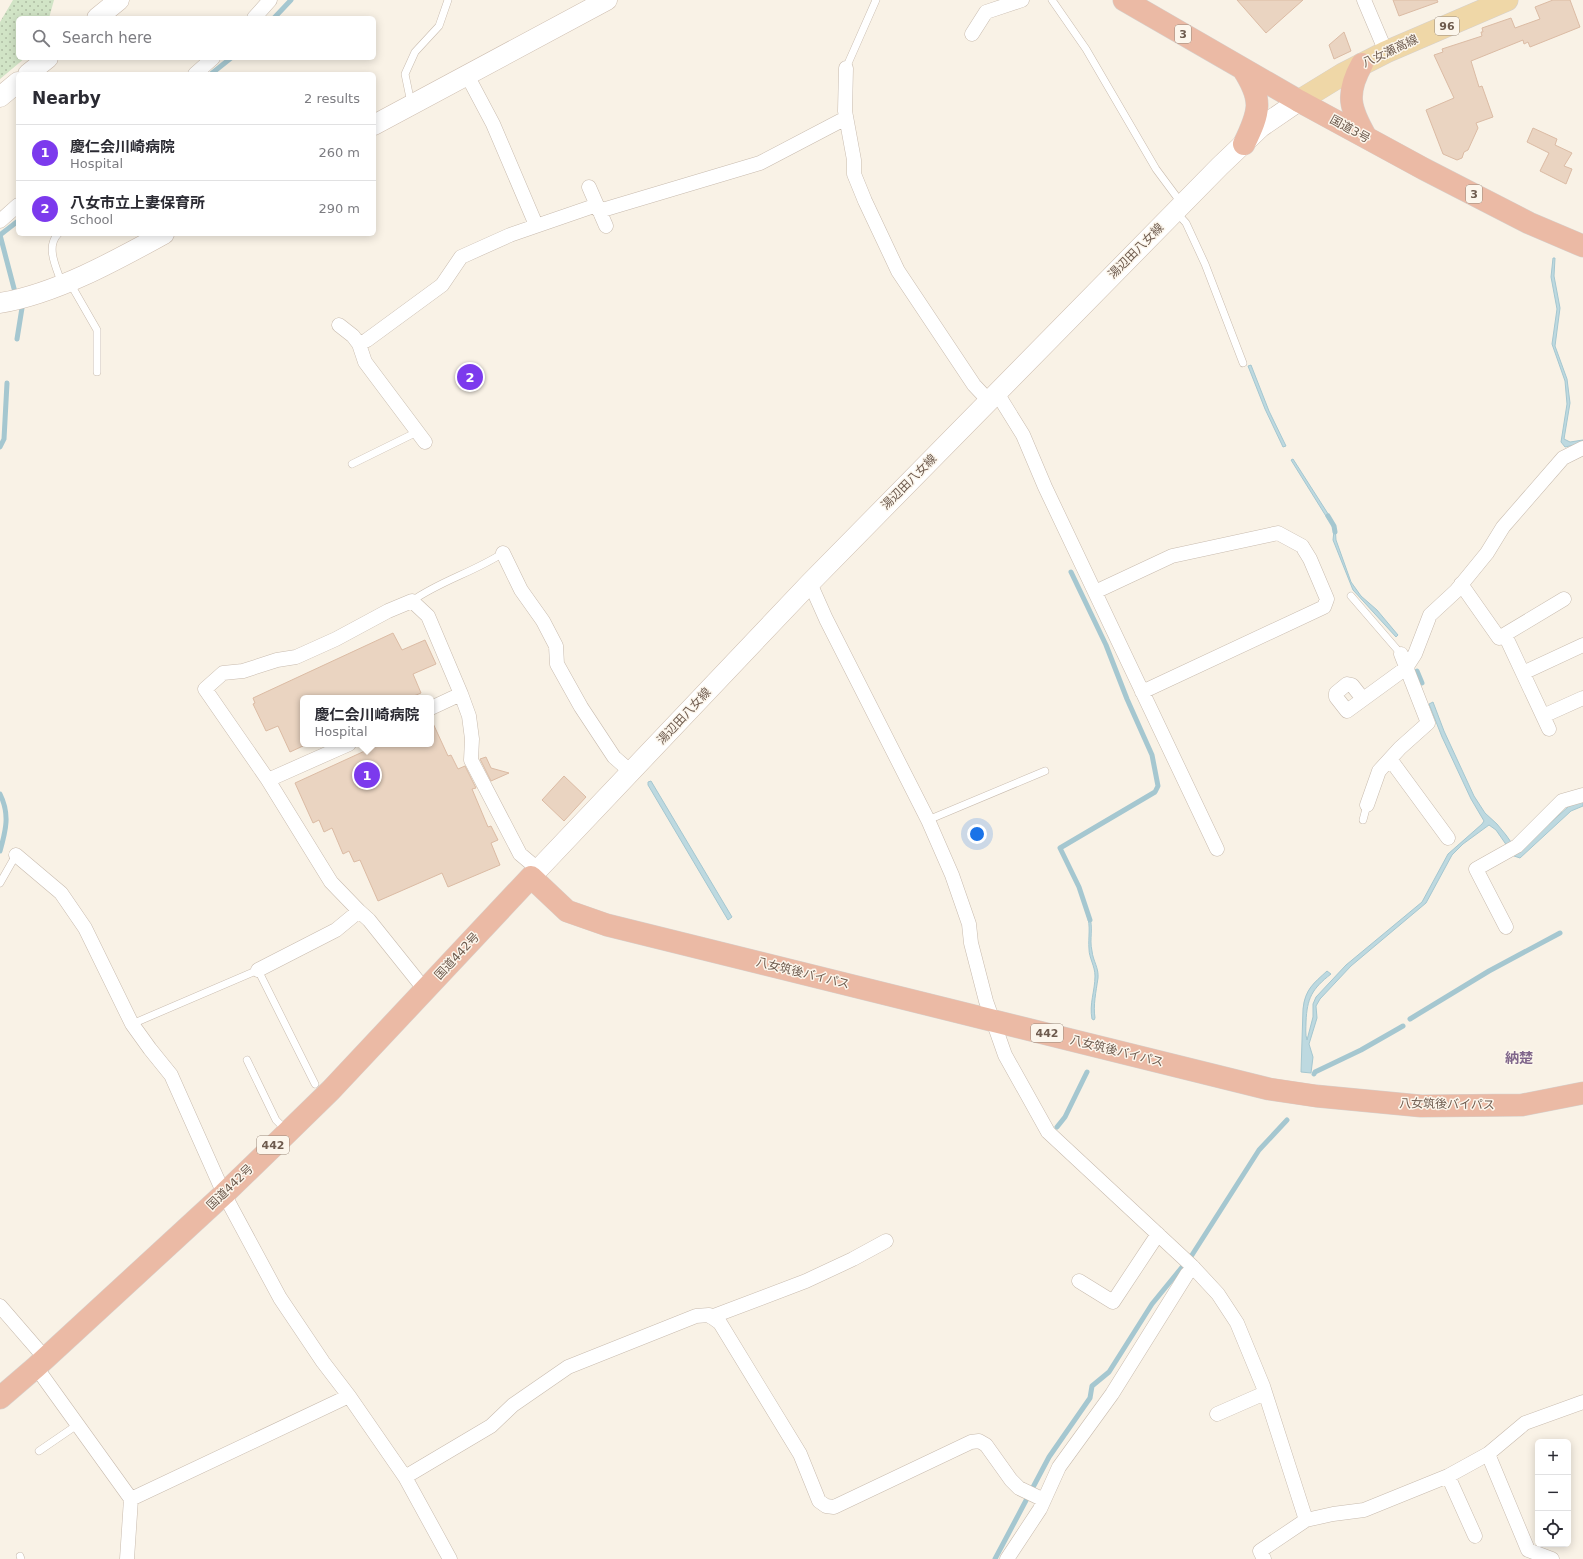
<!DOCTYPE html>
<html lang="en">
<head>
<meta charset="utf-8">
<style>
	:root { --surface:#fff; --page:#f7f7f7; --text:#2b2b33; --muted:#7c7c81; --line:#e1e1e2; --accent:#7c3aed }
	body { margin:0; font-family:"DejaVu Sans","Noto Sans JP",sans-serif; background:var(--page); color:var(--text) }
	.controls { position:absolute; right:12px; bottom:12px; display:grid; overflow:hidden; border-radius:6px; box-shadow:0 2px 10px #0003 }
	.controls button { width:36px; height:36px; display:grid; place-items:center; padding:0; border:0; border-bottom:1px solid var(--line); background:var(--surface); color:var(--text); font:20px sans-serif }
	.you { position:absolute; left:977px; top:834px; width:14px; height:14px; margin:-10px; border:3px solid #fff; border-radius:50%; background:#1a73e8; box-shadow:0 0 0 6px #1a73e833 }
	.badge { display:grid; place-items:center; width:26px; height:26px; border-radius:50%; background:var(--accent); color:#fff; font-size:13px; font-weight:700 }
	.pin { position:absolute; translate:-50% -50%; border:2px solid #fff; box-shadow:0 1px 4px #0006 }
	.popup { position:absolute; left:300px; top:695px; width:134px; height:52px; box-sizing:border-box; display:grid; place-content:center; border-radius:6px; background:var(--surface); filter:drop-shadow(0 1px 3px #0005); font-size:13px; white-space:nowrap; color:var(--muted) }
	.popup b { font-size:15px; color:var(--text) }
	.popup::after { content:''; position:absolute; left:50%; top:100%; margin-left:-8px; border:8px solid transparent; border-top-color:var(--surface) }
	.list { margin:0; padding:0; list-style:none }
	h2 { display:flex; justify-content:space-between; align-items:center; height:52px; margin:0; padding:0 16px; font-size:17px }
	h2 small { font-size:13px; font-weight:400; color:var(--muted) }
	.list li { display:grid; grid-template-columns:26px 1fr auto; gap:12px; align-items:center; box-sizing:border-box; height:56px; padding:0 16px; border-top:1px solid var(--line) }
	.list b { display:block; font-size:15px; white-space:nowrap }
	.list p { margin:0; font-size:13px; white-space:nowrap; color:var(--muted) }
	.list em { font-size:13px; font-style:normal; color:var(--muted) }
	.icon { flex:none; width:22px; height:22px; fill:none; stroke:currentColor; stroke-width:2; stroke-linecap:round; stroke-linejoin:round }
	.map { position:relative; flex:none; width:1583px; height:1559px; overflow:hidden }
	.search { position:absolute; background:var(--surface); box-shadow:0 2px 10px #0003; left:16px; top:16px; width:360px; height:44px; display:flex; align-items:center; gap:10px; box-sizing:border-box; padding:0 14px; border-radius:6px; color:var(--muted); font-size:15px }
	.panel { position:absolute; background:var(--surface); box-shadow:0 2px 10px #0003; left:16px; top:72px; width:360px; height:164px; border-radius:6px }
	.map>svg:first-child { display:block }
</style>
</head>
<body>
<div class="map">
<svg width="1583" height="1559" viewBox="0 0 1583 1559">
	<defs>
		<pattern id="grass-dots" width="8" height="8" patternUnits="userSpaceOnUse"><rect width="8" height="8" fill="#d1e4c6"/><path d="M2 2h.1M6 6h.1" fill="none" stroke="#aebca3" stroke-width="1.8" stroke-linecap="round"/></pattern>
	</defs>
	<rect width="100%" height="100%" fill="#f9f2e6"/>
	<path fill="url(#grass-dots)" d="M 13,0 L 54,0 L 49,18 L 18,18 L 18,58 L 25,58 L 0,79 L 0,22 Z"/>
	<path fill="#bdd9e0" stroke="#a5c7d0" d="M 1553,258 L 1555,258 L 1554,276 L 1560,308 L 1555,346 L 1567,379 L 1570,403 L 1564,439 L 1570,442 L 1583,440 L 1583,443 L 1565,447 L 1561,442 L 1567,404 L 1565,381 L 1552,344 L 1557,309 L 1551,277 Z
		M 1251,365 L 1269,411 L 1286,446 L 1283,447 L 1265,409 L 1248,366 Z
		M 1293,459 L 1332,520 L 1329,521 L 1291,460 Z
		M 1335,525 L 1336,540 L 1351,582 L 1361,596 L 1377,610 L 1398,635 L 1396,637 L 1353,590 L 1333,540 L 1334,531 L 1332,526 Z
		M 1433,702 L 1444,731 L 1474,796 L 1485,813 L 1497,824 L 1506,835 L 1518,852 L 1569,806 L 1583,801 L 1583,806 L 1571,811 L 1520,858 L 1514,856 L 1496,830 L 1489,825 L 1463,844 L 1452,855 L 1426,903 L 1351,966 L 1320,999 L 1316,1006 L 1317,1018 L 1309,1044 L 1313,1057 L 1311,1073 L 1301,1072 L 1303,1009 C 1305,989 1314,983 1327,971 L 1331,974 C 1312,989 1307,998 1306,1022 C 1306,1028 1305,1034 1307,1040 L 1313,1017 L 1313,1004 L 1316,997 L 1346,965 L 1422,902 L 1448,854 L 1482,824 L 1484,821 L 1471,799 L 1442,737 L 1429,704 Z
		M 651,781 L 732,917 L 728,920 L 648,785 L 648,782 Z
		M 1089,914 C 1094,929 1089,938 1092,951 C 1093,961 1099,968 1098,978 C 1096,992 1093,1005 1095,1018 L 1094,1020 L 1092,1019 C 1089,1004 1095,991 1095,976 C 1095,966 1089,958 1089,949 C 1088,937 1091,927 1087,915 Z"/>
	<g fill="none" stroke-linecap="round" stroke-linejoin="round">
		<path stroke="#a5c7d0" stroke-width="5" d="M 274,18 L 291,0
			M 211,74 L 231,58
			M 16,296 L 0,235 L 18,221
			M 17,339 L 22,308 L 20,303
			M 0,447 L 4,439 L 7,383
			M 1328,516 L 1334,526 L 1335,532
			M 1071,572 L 1106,645 L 1127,699 L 1152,755 L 1158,786 L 1155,792 L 1060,848 L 1079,887 L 1090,920
			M 1417,671 L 1422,683
			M 0,794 C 10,814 6,830 0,851
			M 1410,1019 L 1489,971 L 1560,933
			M 1314,1074 L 1315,1072 L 1361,1050 L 1403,1026
			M 1057,1127 L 1065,1117 L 1087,1072
			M 995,1559 L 1049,1457 L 1090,1398 L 1092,1386 L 1109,1372 L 1152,1304 L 1192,1255 L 1259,1150 L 1287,1120"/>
	</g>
	<path fill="#ead4c1" stroke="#dbbba4" d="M 1237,0 L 1303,0 L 1266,33 Z
		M 1393,0 L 1437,0 L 1438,2 L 1399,16 Z
		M 1553,0 L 1570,0 L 1580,27 L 1530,47 L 1528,42 L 1524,44 L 1523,40 L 1471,61 L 1479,87 L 1482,86 L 1493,117 L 1476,123 L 1478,128 L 1468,150 L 1464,152 L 1462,158 L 1457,160 L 1443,154 L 1426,110 L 1454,98 L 1434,55 L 1443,52 L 1442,49 L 1482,36 L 1481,32 L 1483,32 L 1482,28 L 1511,18 L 1515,28 L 1540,19 L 1535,7 Z
		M 1344,32 L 1351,51 L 1334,59 L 1329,45 Z
		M 1533,128 L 1557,139 L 1555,145 L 1572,153 L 1564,166 L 1572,169 L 1566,184 L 1540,171 L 1549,153 L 1527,142 Z
		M 393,633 L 402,650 L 425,640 L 436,664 L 413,674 L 421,693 L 409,698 L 303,698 L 303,746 L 290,752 L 278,726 L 266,731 L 253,704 L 255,703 L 253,698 Z
		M 431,719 L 448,756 L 451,755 L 458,769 L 465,766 L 476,788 L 472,789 L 488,827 L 491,826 L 498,840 L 491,843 L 500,865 L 448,887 L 442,873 L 378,901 L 360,860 L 354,862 L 349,851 L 343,854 L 332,828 L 324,832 L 319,820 L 313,823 L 295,783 L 380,744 L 431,744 Z
		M 486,757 L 491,768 L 509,773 L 491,781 L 480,759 Z
		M 564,776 L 586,797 L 564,821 L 542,800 Z"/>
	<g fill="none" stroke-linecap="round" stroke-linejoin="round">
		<defs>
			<path id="lane" d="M 1052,0 L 1086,49 L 1156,169 L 1182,204
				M 846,68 L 876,0
				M 411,103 L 405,74 L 415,52 L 439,26 L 448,0
				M 1176,212 L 1186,223 L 1205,264 L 1243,363
				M 58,234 C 45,247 57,269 62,284
				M 70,283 L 97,330 L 97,372
				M 352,464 L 417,432
				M 1351,596 L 1401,654
				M 412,601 C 440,581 474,572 503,553
				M 928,820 L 1045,771
				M 1363,820 L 1367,805
				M 0,883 L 16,855
				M 132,1024 L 258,970 L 315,1084
				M 247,1060 L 276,1120 L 287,1131
				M 39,1451 L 77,1425
				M 20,1556 L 21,1559"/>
			<path id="street" d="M 1364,0 L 1386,52
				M 254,18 L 270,0
				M 972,34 L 986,12 L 1022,0
				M 846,68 L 845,111 L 854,160 L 854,174 L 865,201 L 898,271 L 974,385 L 989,401
				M 195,74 L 213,58
				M 467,75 L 493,124 L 536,225
				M 589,187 L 606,226
				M 599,211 L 760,163 L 846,118
				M 0,221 L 18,205
				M 339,325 L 353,336 L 359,344 L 365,362 L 425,442
				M 359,344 L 367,340 L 442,285 L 461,257 L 510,235 L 597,205
				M 997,393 L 1023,435 L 1045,487 L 1217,849
				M 503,553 L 521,590 L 543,621 L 556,646 L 557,664 L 581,707 L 614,757 L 631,772
				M 810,583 L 826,619 L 928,820 L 952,875 L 969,924 L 971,943 L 986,1001 L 1005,1055 L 1048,1132 L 1192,1266 L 1218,1294 L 1237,1323 L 1263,1386 L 1306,1520
				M 1461,584 L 1499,638 L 1564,599
				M 1095,592 L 1172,556 L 1278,533 L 1302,546 L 1310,559 L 1327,599 L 1324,607 L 1142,692
				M 1505,635 L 1549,729
				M 1523,673 L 1583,645
				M 1363,699 L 1352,685 L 1347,684 L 1336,693 L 1336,697 L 1347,711 L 1406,668 L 1415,654 L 1430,615 L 1456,591 L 1487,553 L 1503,527 L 1563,458 L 1583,448
				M 431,708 L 461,694
				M 1543,716 L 1583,698
				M 1390,759 L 1448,838
				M 268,780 L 349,744
				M 1367,805 L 1379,771 L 1400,748 L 1428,723 L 1401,654
				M 16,855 L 61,893 L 85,928 L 132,1024 L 150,1049 L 171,1075 L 224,1194 L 280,1298 L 323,1362 L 349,1396 L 405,1477 L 450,1559
				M 1506,927 L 1476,869 L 1517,846 L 1562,801 L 1583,795
				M 258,970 L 336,930 L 359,911
				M 425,990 L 369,920 L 359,911 L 331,882 L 268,780 L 205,689 L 223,673 L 243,671 L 277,660 L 296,657 L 336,639 L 388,611 L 412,601 L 428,616 L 461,694 L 469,716 L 472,739 L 471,760 L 520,854 L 539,870
				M 1079,1281 L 1113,1302 L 1158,1234
				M 0,1306 L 45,1358
				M 711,1317 L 806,1281 L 853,1259 L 886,1241
				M 36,1367 L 131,1499 L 127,1559
				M 1217,1414 L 1265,1393
				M 1488,1454 L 1528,1550 L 1552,1559
				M 1448,1476 L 1475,1536
				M 405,1477 L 491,1426 L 513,1405 L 568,1367 L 696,1316 L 709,1315 L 720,1323 L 800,1454 L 819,1501 L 826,1506 L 834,1507 L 971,1442 L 979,1441 L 986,1445 L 1011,1480 L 1019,1488 L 1044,1500
				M 131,1499 L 349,1396
				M 1007,1559 L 1040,1509 L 1059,1467 L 1112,1394 L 1187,1274 L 1194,1268
				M 1264,1559 L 1260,1551 L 1306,1520 L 1333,1514 L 1364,1510 L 1448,1476 L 1488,1454 L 1525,1423 L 1583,1402"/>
			<path id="secondary" d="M 97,18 L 119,0
				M 28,74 L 48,58
				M 0,97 L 18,82
				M 374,125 L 607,0
				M 0,303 C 55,294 115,261 164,234
				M 531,877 L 810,583 L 1220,166 L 1261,127 L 1299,101"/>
			<path id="primary" d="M 1299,101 L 1343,74 L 1386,52 L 1507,0"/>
			<path id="highway" d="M 1124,0 L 1299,101 L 1424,169 L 1529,223 L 1583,246
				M 1362,64 C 1345,94 1350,109 1366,137
				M 1243,69 C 1263,100 1260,111 1244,144
				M 0,1398 L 36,1367 L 224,1194 L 288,1132 L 331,1090 L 531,877 L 567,911 L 607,925 L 1269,1089 L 1316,1096 L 1421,1106 L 1522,1105 L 1583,1093"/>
		</defs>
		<use href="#lane" stroke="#c8bbae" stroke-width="8"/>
		<use href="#street" stroke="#c8bbae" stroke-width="15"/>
		<use href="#secondary" stroke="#cdbdaf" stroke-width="21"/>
		<use href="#primary" stroke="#d6d1cd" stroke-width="23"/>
		<use href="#highway" stroke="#d6d1cd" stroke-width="23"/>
		<use href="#lane" stroke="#fff" stroke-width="7"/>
		<use href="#street" stroke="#fff" stroke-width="14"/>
		<use href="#secondary" stroke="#fff" stroke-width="20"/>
		<use href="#primary" stroke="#efd7a7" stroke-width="22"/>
		<use href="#highway" stroke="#ebbaa5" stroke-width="22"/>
	</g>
	<g text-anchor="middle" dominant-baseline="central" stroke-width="3" stroke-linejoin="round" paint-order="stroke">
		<g fill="#fcf6ec" stroke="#998a7d" stroke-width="1">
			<rect x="1435" y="17" width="24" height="18" rx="3"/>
			<rect x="1175" y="25" width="16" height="18" rx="3"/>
			<rect x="1466" y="185" width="16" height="18" rx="3"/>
			<rect x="1031" y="1024" width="32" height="18" rx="3"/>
			<rect x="257" y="1136" width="32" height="18" rx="3"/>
		</g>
		<g font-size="11" font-weight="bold" fill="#6e5b4e">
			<text x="1447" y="26">96</text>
			<text x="1183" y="34">3</text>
			<text x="1474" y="194">3</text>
			<text x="1047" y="1033">442</text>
			<text x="273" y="1145">442</text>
		</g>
		<g font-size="12" fill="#6e5b4e" stroke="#fcf6ec">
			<text transform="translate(1390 51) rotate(-25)">八女瀬高線</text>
			<text transform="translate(1350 129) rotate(29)">国道3号</text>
			<text transform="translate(1136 251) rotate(-45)">湯辺田八女線</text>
			<text transform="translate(909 482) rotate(-45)">湯辺田八女線</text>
			<text transform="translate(684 716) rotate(-47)">湯辺田八女線</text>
			<text transform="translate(457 956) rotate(-47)">国道442号</text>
			<text transform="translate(803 973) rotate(14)">八女筑後バイパス</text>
			<text transform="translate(1117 1051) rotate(14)">八女筑後バイパス</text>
			<text transform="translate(1447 1104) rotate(1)">八女筑後バイパス</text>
			<text transform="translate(230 1187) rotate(-44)">国道442号</text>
		</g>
		<g font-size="14" font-weight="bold" fill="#80668b" stroke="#fcf6ec">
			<text x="1519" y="1058">納楚</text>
		</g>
	</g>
</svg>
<div class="controls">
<button>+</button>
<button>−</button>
<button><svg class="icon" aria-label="locate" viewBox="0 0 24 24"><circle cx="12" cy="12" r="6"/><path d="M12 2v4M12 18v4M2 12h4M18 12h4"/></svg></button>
</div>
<div class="you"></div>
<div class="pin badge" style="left:367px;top:775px">1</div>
<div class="popup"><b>慶仁会川崎病院</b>Hospital</div>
<div class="pin badge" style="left:470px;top:377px">2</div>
<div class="search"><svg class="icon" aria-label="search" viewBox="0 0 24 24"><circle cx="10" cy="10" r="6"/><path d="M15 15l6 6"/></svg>Search here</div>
<section class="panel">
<h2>Nearby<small>2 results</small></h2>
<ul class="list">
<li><span class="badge">1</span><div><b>慶仁会川崎病院</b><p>Hospital</p></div><em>260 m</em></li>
<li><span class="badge">2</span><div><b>八女市立上妻保育所</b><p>School</p></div><em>290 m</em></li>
</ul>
</section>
</div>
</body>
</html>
